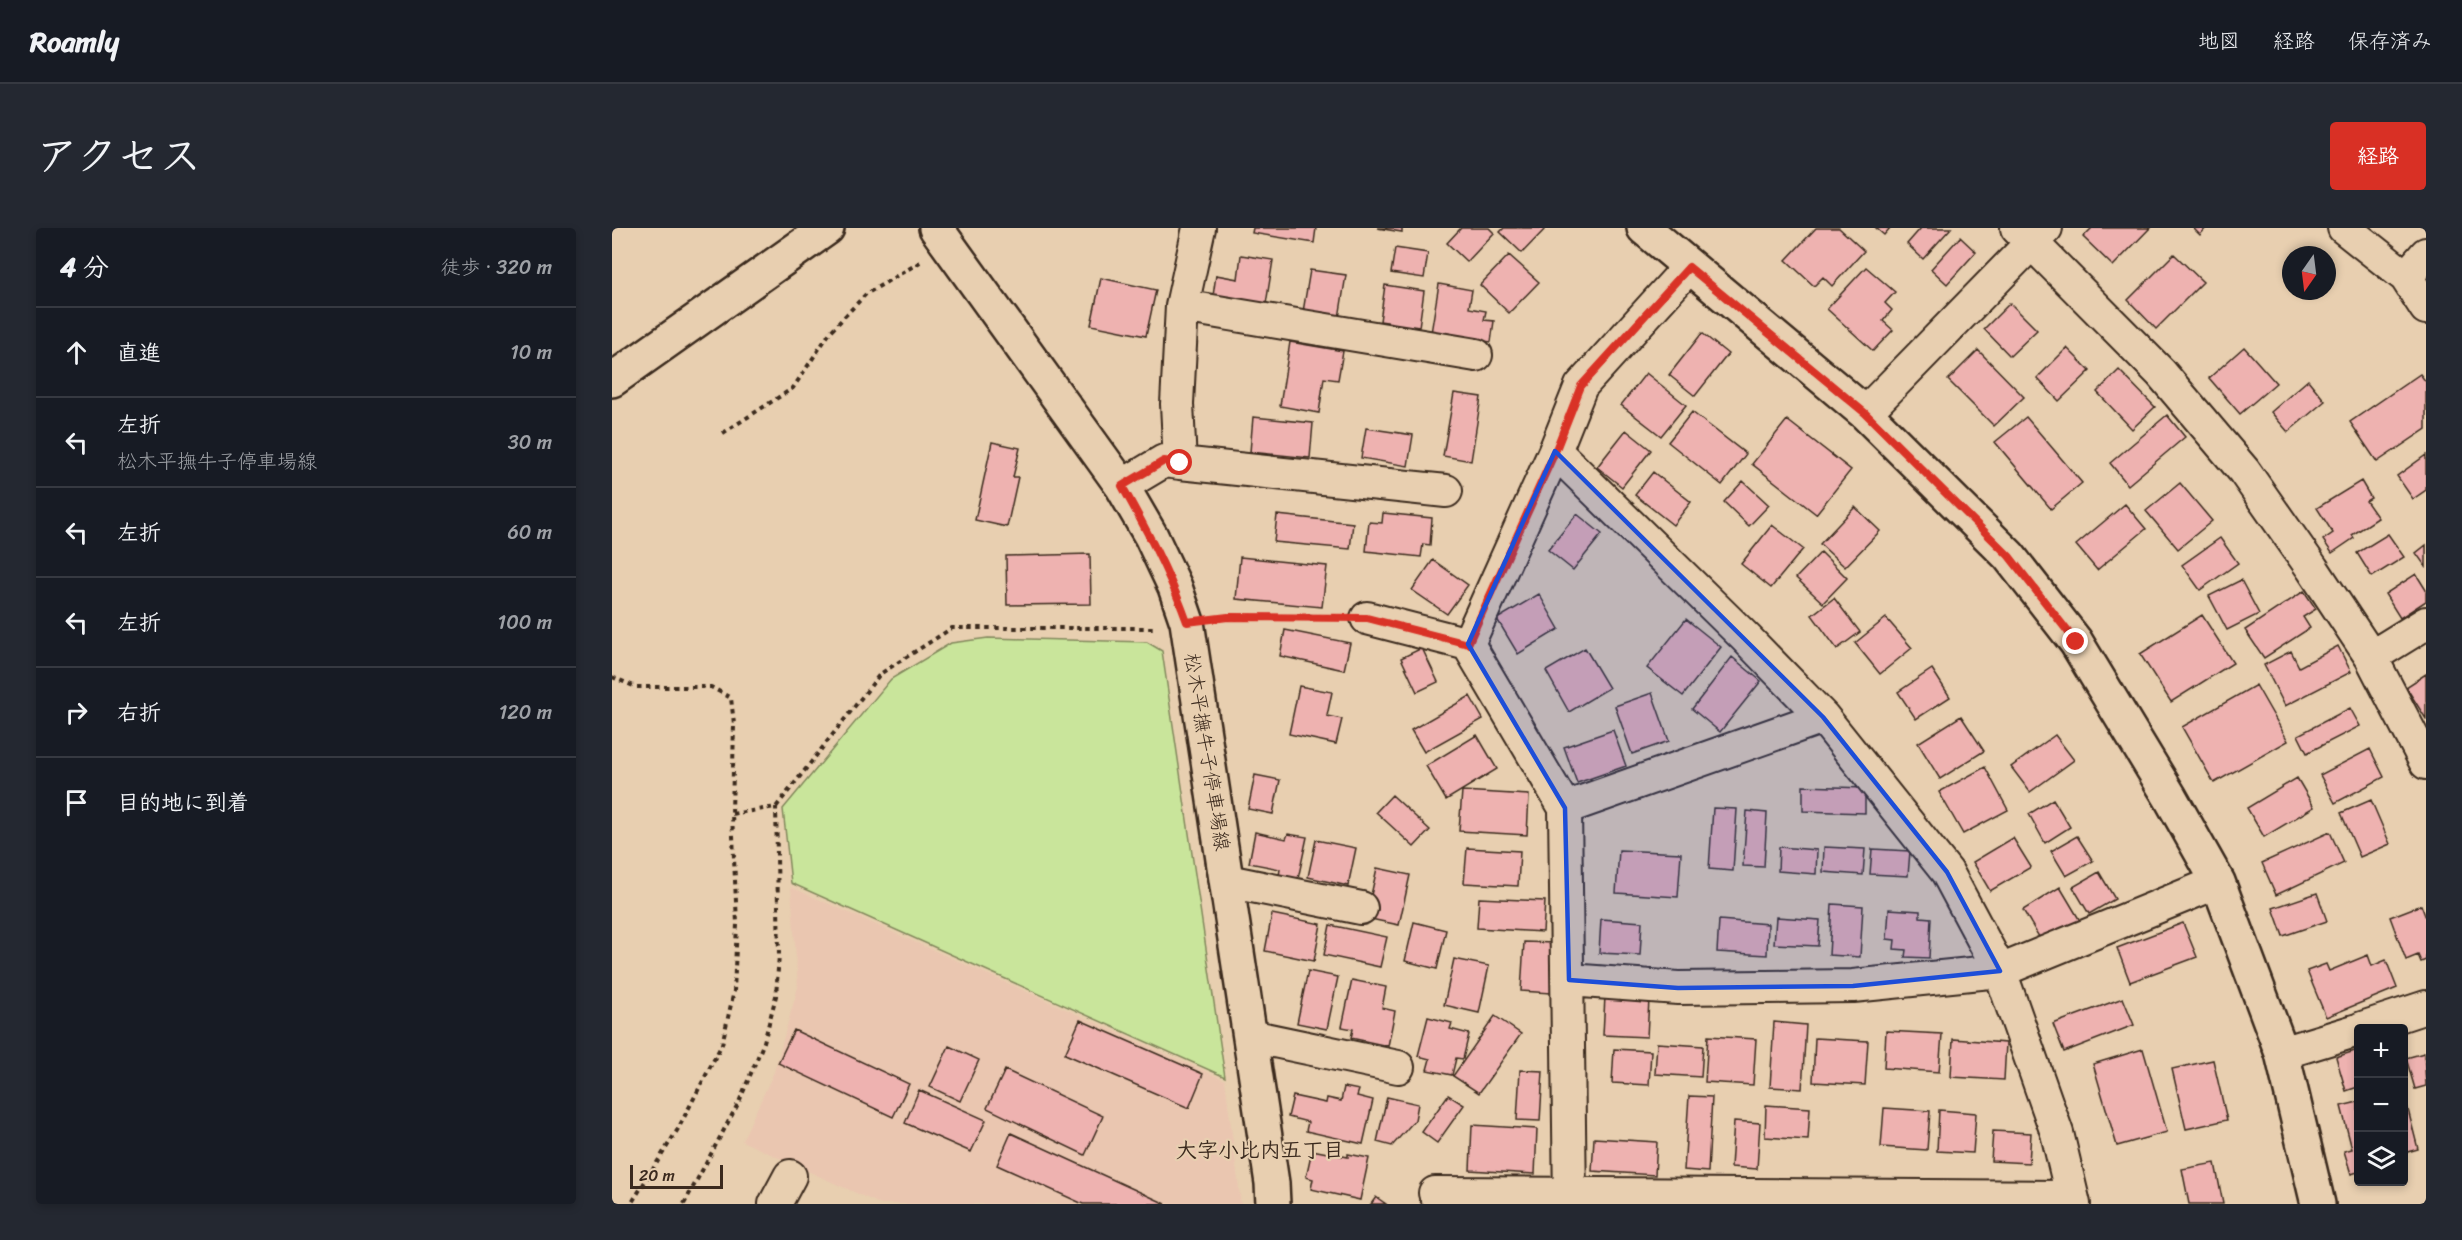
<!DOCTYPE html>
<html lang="ja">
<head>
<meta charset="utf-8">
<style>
	:root { --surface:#171b24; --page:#242831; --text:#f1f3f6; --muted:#9ea1a6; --line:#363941; --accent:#d93025 }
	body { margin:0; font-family:Sriracha,"Klee One",sans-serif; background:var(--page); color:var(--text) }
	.controls { position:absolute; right:18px; bottom:18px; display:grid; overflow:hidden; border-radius:6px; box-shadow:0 3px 9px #0003 }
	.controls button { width:54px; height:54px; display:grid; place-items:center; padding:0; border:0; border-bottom:2px solid var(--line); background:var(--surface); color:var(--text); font:30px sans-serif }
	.compass { position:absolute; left:1670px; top:18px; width:54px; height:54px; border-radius:50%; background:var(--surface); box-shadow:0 3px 9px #0003; rotate:194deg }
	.scale { position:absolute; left:18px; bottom:15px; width:93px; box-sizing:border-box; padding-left:6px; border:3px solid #3b2a1e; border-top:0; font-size:16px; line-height:21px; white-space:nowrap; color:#3b2a1e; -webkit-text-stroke:4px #e8cfb0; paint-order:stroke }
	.stop { position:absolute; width:18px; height:18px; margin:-14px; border:4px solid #d93025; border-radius:50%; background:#fff }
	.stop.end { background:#d93025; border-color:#fff; box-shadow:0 2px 6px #0008 }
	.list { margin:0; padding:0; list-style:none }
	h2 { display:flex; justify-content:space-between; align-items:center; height:78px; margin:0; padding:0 24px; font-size:26px }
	h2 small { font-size:20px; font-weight:400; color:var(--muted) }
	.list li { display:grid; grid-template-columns:39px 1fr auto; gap:18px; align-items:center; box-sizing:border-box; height:90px; padding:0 24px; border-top:2px solid var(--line) }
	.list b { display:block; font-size:22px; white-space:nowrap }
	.list p { margin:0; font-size:20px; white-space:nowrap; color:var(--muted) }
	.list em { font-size:20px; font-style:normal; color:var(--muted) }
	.icon { flex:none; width:33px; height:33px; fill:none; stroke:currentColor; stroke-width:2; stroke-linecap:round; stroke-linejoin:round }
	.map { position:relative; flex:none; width:1814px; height:976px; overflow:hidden; border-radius:6px }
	header { display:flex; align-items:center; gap:36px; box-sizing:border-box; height:84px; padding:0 30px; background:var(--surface); border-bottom:2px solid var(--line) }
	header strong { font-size:28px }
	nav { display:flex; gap:33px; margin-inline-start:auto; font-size:21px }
	.intro { display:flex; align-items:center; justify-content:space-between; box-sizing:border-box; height:144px; padding:0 36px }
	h1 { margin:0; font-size:42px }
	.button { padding:15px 27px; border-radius:6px; background:var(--accent); color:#fff; font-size:21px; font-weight:700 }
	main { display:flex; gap:36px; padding:0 36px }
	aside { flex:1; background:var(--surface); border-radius:6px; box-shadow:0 3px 9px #0003 }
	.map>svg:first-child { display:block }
</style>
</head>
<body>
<header>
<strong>Roamly</strong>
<nav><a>地図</a><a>経路</a><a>保存済み</a></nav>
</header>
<div class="intro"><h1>アクセス</h1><a class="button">経路</a></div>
<main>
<aside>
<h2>4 分<small>徒歩 · 320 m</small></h2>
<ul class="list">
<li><svg class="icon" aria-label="ahead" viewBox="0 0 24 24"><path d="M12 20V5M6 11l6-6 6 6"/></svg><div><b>直進</b></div><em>10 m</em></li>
<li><svg class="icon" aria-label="left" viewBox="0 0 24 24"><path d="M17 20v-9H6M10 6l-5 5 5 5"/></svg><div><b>左折</b><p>松木平撫牛子停車場線</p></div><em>30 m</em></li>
<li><svg class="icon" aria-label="left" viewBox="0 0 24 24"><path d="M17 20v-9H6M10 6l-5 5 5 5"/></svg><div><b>左折</b></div><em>60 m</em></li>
<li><svg class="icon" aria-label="left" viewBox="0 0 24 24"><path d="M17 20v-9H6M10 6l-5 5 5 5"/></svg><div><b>左折</b></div><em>100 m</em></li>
<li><svg class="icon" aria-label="right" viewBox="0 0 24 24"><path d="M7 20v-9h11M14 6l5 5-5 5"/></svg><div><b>右折</b></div><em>120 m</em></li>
<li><svg class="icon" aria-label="arrive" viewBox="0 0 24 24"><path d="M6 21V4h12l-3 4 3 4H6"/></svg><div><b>目的地に到着</b></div></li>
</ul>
</aside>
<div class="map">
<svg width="1814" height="976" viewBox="0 0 1814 976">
	<rect width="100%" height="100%" fill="#e8cfb0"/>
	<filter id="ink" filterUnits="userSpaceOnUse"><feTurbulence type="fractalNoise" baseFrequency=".0167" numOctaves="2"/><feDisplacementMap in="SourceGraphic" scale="12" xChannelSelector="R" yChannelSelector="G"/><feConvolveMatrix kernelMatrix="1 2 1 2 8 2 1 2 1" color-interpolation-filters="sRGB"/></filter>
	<g filter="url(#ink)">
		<path fill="#eac6b0" d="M 179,659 L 613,852 L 629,976 L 268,976 L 130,913 L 162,844 L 186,759 Z"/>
		<path fill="#c9e59b" stroke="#82885c" stroke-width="1.5" d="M 376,410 L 535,414 L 550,423 L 613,849 L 179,655 L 171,581 L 279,451 L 339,415 Z"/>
		<path fill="#eeb2b0" stroke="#3b2a1e" stroke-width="1.5" d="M 641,0 L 704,0 L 702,15 L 640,5 Z
			M 765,0 L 790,0 L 790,4 Z
			M 849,0 L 877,0 L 882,5 L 855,34 L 835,15 Z
			M 892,0 L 934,0 L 910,25 L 888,4 Z
			M 1204,0 L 1227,0 L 1252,23 L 1220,58 L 1211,49 L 1202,58 L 1174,32 Z
			M 1264,0 L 1278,0 L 1272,7 Z
			M 1309,0 L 1339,0 L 1311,31 L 1295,16 Z
			M 1480,0 L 1538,0 L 1501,38 L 1471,9 Z
			M 1581,0 L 1594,0 L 1588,7 Z
			M 1348,9 L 1364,24 L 1335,56 L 1319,41 Z
			M 783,20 L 816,25 L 812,50 L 779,45 Z
			M 1562,26 L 1591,54 L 1544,101 L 1516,72 Z
			M 629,27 L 661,32 L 654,76 L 601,68 L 604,47 L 626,51 Z
			M 897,27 L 927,54 L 897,85 L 868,57 Z
			M 1254,39 L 1283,64 L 1273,75 L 1280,82 L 1271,93 L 1281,102 L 1261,123 L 1215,81 Z
			M 698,42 L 734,47 L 727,90 L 691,84 Z
			M 489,50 L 544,62 L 534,108 L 479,97 Z
			M 827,56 L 860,62 L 857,80 L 874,83 L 872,92 L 882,93 L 879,114 L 819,105 Z
			M 773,57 L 812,63 L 807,99 L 768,93 Z
			M 1398,75 L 1425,102 L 1398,128 L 1372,101 Z
			M 1090,105 L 1116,126 L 1083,168 L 1057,147 Z
			M 678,114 L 731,123 L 726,152 L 712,150 L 707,185 L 668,178 Z
			M 1632,119 L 1664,155 L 1628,186 L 1597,150 Z
			M 1455,120 L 1478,143 L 1447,173 L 1425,150 Z
			M 1366,122 L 1412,169 L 1382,198 L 1336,152 Z
			M 1507,142 L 1543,179 L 1520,201 L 1485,164 Z
			M 1034,145 L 1074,177 L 1049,208 L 1009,177 Z
			M 1808,146 L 1814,154 L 1814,201 L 1765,234 L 1738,194 Z
			M 1696,152 L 1713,173 L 1676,204 L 1659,184 Z
			M 842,165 L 869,169 L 859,233 L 831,228 Z
			M 1080,184 L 1134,226 L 1110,257 L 1056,214 Z
			M 1555,187 L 1573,209 L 1516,257 L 1498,235 Z
			M 641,189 L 701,195 L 698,230 L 638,224 Z
			M 1414,189 L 1470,255 L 1439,281 L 1383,214 Z
			M 1175,192 L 1239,242 L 1204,286 L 1140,236 Z
			M 754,200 L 801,207 L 796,238 L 749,230 Z
			M 1014,202 L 1039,222 L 1010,259 L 985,239 Z
			M 380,214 L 408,220 L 401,249 L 406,249 L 395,299 L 363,292 Z
			M 1814,227 L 1814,262 L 1801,271 L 1785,248 Z
			M 1041,244 L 1079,274 L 1061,297 L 1023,267 Z
			M 1131,253 L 1157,277 L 1137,298 L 1112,274 Z
			M 1749,253 L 1759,270 L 1754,273 L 1766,290 L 1740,307 L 1742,310 L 1720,325 L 1711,312 L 1721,305 L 1705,280 Z
			M 1568,255 L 1600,293 L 1566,321 L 1534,283 Z
			M 1513,276 L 1534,301 L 1485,342 L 1464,317 Z
			M 1243,279 L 1268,303 L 1233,339 L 1208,316 Z
			M 771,285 L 820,290 L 818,317 L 811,316 L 809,329 L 754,323 L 757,294 L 770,295 Z
			M 965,286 L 990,306 L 961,342 L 936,322 Z
			M 665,287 L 741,295 L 738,321 L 662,314 Z
			M 1160,297 L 1191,321 L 1159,360 L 1129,336 Z
			M 1776,306 L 1792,329 L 1760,349 L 1745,325 Z
			M 1608,310 L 1626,335 L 1588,362 L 1570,337 Z
			M 1814,317 L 1814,339 L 1804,325 Z
			M 1209,324 L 1235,350 L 1211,375 L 1184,350 Z
			M 478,326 L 479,376 L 395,377 L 394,328 Z
			M 628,329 L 715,338 L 710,379 L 624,371 Z
			M 821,332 L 856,357 L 835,386 L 800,362 Z
			M 1804,346 L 1814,362 L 1814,373 L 1788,390 L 1773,366 Z
			M 1629,352 L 1647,386 L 1615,402 L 1597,368 Z
			M 1692,363 L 1704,381 L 1691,389 L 1698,400 L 1652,430 L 1633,402 Z
			M 927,366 L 947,401 L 906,426 L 885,391 Z
			M 1222,370 L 1248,404 L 1225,421 L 1200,387 Z
			M 1590,387 L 1621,435 L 1559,474 L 1528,426 Z
			M 1274,390 L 1300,420 L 1268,446 L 1243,415 Z
			M 1074,391 L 1109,419 L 1071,468 L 1035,440 Z
			M 673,402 L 738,415 L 732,442 L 668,428 Z
			M 1726,418 L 1739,444 L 1673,478 L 1652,437 L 1679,423 L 1687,439 Z
			M 810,420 L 826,454 L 805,464 L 789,430 Z
			M 973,420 L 997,460 L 957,484 L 934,443 Z
			M 1120,429 L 1149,453 L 1108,504 L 1080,481 Z
			M 1320,441 L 1338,469 L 1304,491 L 1286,464 Z
			M 1814,446 L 1814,491 L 1794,459 Z
			M 1644,457 L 1676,513 L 1602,555 L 1570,499 Z
			M 687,458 L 720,464 L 715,488 L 730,491 L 724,516 L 677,506 Z
			M 1040,465 L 1057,513 L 1020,526 L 1003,478 Z
			M 858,468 L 871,491 L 812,524 L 799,502 Z
			M 1738,480 L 1748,498 L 1695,525 L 1686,507 Z
			M 1349,488 L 1372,523 L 1328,551 L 1306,515 Z
			M 1001,502 L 1014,538 L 965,555 L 952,519 Z
			M 865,507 L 885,541 L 834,572 L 814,538 Z
			M 1443,507 L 1462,532 L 1418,564 L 1399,539 Z
			M 1758,521 L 1772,549 L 1723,575 L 1708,547 Z
			M 1373,539 L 1396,582 L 1351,606 L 1327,564 Z
			M 643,547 L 668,552 L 661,586 L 636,581 Z
			M 1685,550 L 1702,579 L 1652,609 L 1635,580 Z
			M 1191,558 L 1253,560 L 1253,585 L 1191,583 Z
			M 850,563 L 917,567 L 915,607 L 847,603 Z
			M 780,567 L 818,602 L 802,619 L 764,584 Z
			M 1441,571 L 1458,599 L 1433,615 L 1417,586 Z
			M 1759,572 L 1778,616 L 1748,629 L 1729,585 Z
			M 1101,580 L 1125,581 L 1121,643 L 1097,641 Z
			M 1135,583 L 1155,585 L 1152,639 L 1131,638 Z
			M 643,604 L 674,611 L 676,606 L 695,609 L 686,651 L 667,648 L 668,641 L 637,635 Z
			M 1718,604 L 1732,635 L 1664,667 L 1650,635 Z
			M 1465,608 L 1481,633 L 1454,648 L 1439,623 Z
			M 1401,610 L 1419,639 L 1378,663 L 1361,634 Z
			M 704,612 L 744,620 L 736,658 L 696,649 Z
			M 1167,619 L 1205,622 L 1204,646 L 1166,643 Z
			M 1212,619 L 1253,621 L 1251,647 L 1211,644 Z
			M 855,620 L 908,623 L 906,658 L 852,655 Z
			M 1260,621 L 1298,623 L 1296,648 L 1258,646 Z
			M 1007,622 L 1069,625 L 1066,669 L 1004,665 Z
			M 765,640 L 798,647 L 787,697 L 754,690 Z
			M 1487,644 L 1503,671 L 1477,686 L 1461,659 Z
			M 1448,659 L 1470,696 L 1433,719 L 1411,682 Z
			M 1705,665 L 1715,693 L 1671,708 L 1661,680 Z
			M 867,670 L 933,673 L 931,704 L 865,700 Z
			M 1220,676 L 1251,678 L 1248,729 L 1217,727 Z
			M 1809,677 L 1814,690 L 1814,732 L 1809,734 L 1806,727 L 1794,732 L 1778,689 Z
			M 1277,681 L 1308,683 L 1308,689 L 1319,690 L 1317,730 L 1293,729 L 1294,722 L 1282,721 L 1283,712 L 1275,711 Z
			M 660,686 L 709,696 L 702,733 L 653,723 Z
			M 1164,689 L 1208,692 L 1206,718 L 1162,716 Z
			M 989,691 L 1030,694 L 1028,727 L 987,725 Z
			M 1107,692 L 1156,696 L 1155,727 L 1105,724 Z
			M 802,694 L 834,702 L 825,741 L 793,733 Z
			M 1571,695 L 1585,729 L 1518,754 L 1505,720 Z
			M 718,697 L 775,709 L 768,739 L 712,727 Z
			M 912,714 L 942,715 L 939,765 L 909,763 Z
			M 1756,727 L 1760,738 L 1774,732 L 1785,760 L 1714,789 L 1695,743 L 1714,736 L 1717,743 Z
			M 842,731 L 877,738 L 867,785 L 832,777 Z
			M 696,743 L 726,749 L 715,801 L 685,795 Z
			M 740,752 L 774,759 L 770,780 L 783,783 L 776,818 L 739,810 L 741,801 L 730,799 Z
			M 993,768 L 1037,771 L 1035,809 L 991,807 Z
			M 1511,770 L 1522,797 L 1452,824 L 1441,796 Z
			M 883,788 L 909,806 L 867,865 L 841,848 Z
			M 816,789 L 840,795 L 838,801 L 857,806 L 851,831 L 844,830 L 840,847 L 815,842 L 818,831 L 806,828 Z
			M 468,792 L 591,846 L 577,880 L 453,826 Z
			M 1162,794 L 1194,797 L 1190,861 L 1158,859 Z
			M 182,802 L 297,856 L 281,889 L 166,835 Z
			M 1274,803 L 1330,806 L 1327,844 L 1272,840 Z
			M 1096,808 L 1144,811 L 1141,857 L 1093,854 Z
			M 1203,810 L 1256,813 L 1253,857 L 1201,854 Z
			M 1341,811 L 1394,815 L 1392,852 L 1339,849 Z
			M 1045,815 L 1091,818 L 1089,849 L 1043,846 Z
			M 337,818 L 367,832 L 348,873 L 318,859 Z
			M 1002,821 L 1039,823 L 1037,857 L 1000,855 Z
			M 1531,821 L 1555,904 L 1505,918 L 1481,836 Z
			M 1746,822 L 1746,859 L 1734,863 L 1724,829 Z
			M 1812,825 L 1814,858 L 1803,861 L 1794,830 Z
			M 1601,832 L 1615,892 L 1574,901 L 1560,841 Z
			M 393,842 L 491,888 L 473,927 L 375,880 Z
			M 908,842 L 931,843 L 928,893 L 905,892 Z
			M 732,859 L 747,862 L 745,868 L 761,872 L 751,916 L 694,903 L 696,894 L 676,889 L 681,868 L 714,875 L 715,870 L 729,873 Z
			M 307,862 L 374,892 L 359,924 L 293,895 Z
			M 1792,866 L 1806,921 L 1792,925 Z
			M 836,867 L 852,877 L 825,915 L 810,904 Z
			M 1077,868 L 1100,869 L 1096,944 L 1072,942 Z
			M 775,869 L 806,876 L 803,892 L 780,918 L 765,914 Z
			M 1746,874 L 1746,944 L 1739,946 L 1732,923 L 1740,921 L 1729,878 Z
			M 1154,877 L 1198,880 L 1196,912 L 1153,909 Z
			M 1272,880 L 1318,883 L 1315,922 L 1269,919 Z
			M 1327,882 L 1364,885 L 1361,925 L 1325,923 Z
			M 1122,893 L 1148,895 L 1145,941 L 1119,939 Z
			M 860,897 L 925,901 L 923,946 L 858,942 Z
			M 1381,903 L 1419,905 L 1417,935 L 1379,933 Z
			M 399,905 L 554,976 L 471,976 L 385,937 Z
			M 982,910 L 1045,914 L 1043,947 L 980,943 Z
			M 700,922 L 736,929 L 736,926 L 757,930 L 748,972 L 699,961 L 701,951 L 694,949 Z
			M 1603,935 L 1611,976 L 1577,976 L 1570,941 Z
			M 764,969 L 774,976 L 759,976 Z"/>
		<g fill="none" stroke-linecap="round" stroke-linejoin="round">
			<defs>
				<path id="minor" d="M 1405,0 L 1549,145 L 1632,243 L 1700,340 L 1759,429 L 1814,535
					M 1732,0 L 1794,49 L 1814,80
					M 1794,49 L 1814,26
					M 570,78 L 864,127
					M 1253,185 L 1434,0
					M 943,223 L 1134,410 L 1211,489 L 1335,644 L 1388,743 L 1445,905 L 1462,976
					M 568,235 L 834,263
					M 510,258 L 552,233 L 568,235 L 565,176 L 570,78 L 587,0
					M 755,390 L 856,416
					M 1759,429 L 1814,395
					M 953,580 L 1211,489
					M 615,653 L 749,680
					M 957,752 L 1066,760 L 1241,758 L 1388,743 L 1606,654
					M 1750,800 L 1814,779
					M 638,808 L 786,839
					M 1670,825 L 1746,802
					M 823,965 L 1460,969
					M 163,976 L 178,948
					M 958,976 L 953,580 L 856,416 L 943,223 L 969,158 L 1077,39"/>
				<path id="tertiary" d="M 1032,0 L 1253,185 L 1397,328 L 1464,414 L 1558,569 L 1606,654 L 1670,825 L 1706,976
					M 0,152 L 215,0"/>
				<path id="secondary" d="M 324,0 L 510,258 L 539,308 L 563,359 L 575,394 L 660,955 L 661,976"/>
			</defs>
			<use href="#minor" stroke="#3b2a1e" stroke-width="36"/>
			<use href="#tertiary" stroke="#3b2a1e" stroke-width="38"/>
			<use href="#secondary" stroke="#3b2a1e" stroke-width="38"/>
			<path stroke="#3b2a1e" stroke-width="4" stroke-dasharray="4.5 4.5" stroke-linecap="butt" d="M 111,205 L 181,160 L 219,103 L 254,66 L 310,33
				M 605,390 L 724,389
				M 0,449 L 24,459 L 99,459 L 119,470 L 122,496 L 120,586 L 125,696 L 122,763 L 110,816 L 66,901 L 19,976
				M 120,586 L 164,579 L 268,446 L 340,400 L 545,400
				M 72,976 L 127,874 L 152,814 L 164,768 L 167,727 L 164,579"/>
			<use href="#minor" stroke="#e8cfb0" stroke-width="32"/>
			<use href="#tertiary" stroke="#e8cfb0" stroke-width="33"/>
			<use href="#secondary" stroke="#e8cfb0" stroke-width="33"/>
		</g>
	</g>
	<g fill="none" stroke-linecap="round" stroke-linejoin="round" filter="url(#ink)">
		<path stroke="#d93025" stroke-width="8" d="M 568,235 L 552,233 L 510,258 C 535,302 558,346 575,394 L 616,389 L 755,390 L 856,416 L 943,224 L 969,158 L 1077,39 L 1253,185 L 1397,328 L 1464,414"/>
	</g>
	<path fill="#1d4ed8" fill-opacity="0.2" stroke="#1d4ed8" stroke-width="4.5" stroke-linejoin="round" d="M 943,223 L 1211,489 L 1335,644 L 1388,743 L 1241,758 L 1066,760 L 957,752 L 953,580 L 856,416 Z"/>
	<g text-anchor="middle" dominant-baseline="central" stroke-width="4.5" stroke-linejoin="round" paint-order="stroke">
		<g font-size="20" fill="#3b2a1e" stroke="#e8cfb0">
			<text transform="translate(595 524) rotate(81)">松木平撫牛子停車場線</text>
		</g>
		<g font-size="21" font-weight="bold" fill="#3b2a1e" stroke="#e8cfb0">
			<text x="648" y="922">大字小比内五丁目</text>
		</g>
	</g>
</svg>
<div class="controls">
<button>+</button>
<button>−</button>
<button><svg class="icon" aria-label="layers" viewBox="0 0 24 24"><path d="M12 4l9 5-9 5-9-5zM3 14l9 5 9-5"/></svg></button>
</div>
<svg class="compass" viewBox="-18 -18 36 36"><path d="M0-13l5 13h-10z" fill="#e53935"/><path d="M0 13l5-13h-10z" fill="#9ea1a6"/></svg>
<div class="scale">20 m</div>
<div class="stop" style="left:568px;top:235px"></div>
<div class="stop end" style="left:1464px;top:414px"></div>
</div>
</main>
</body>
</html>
